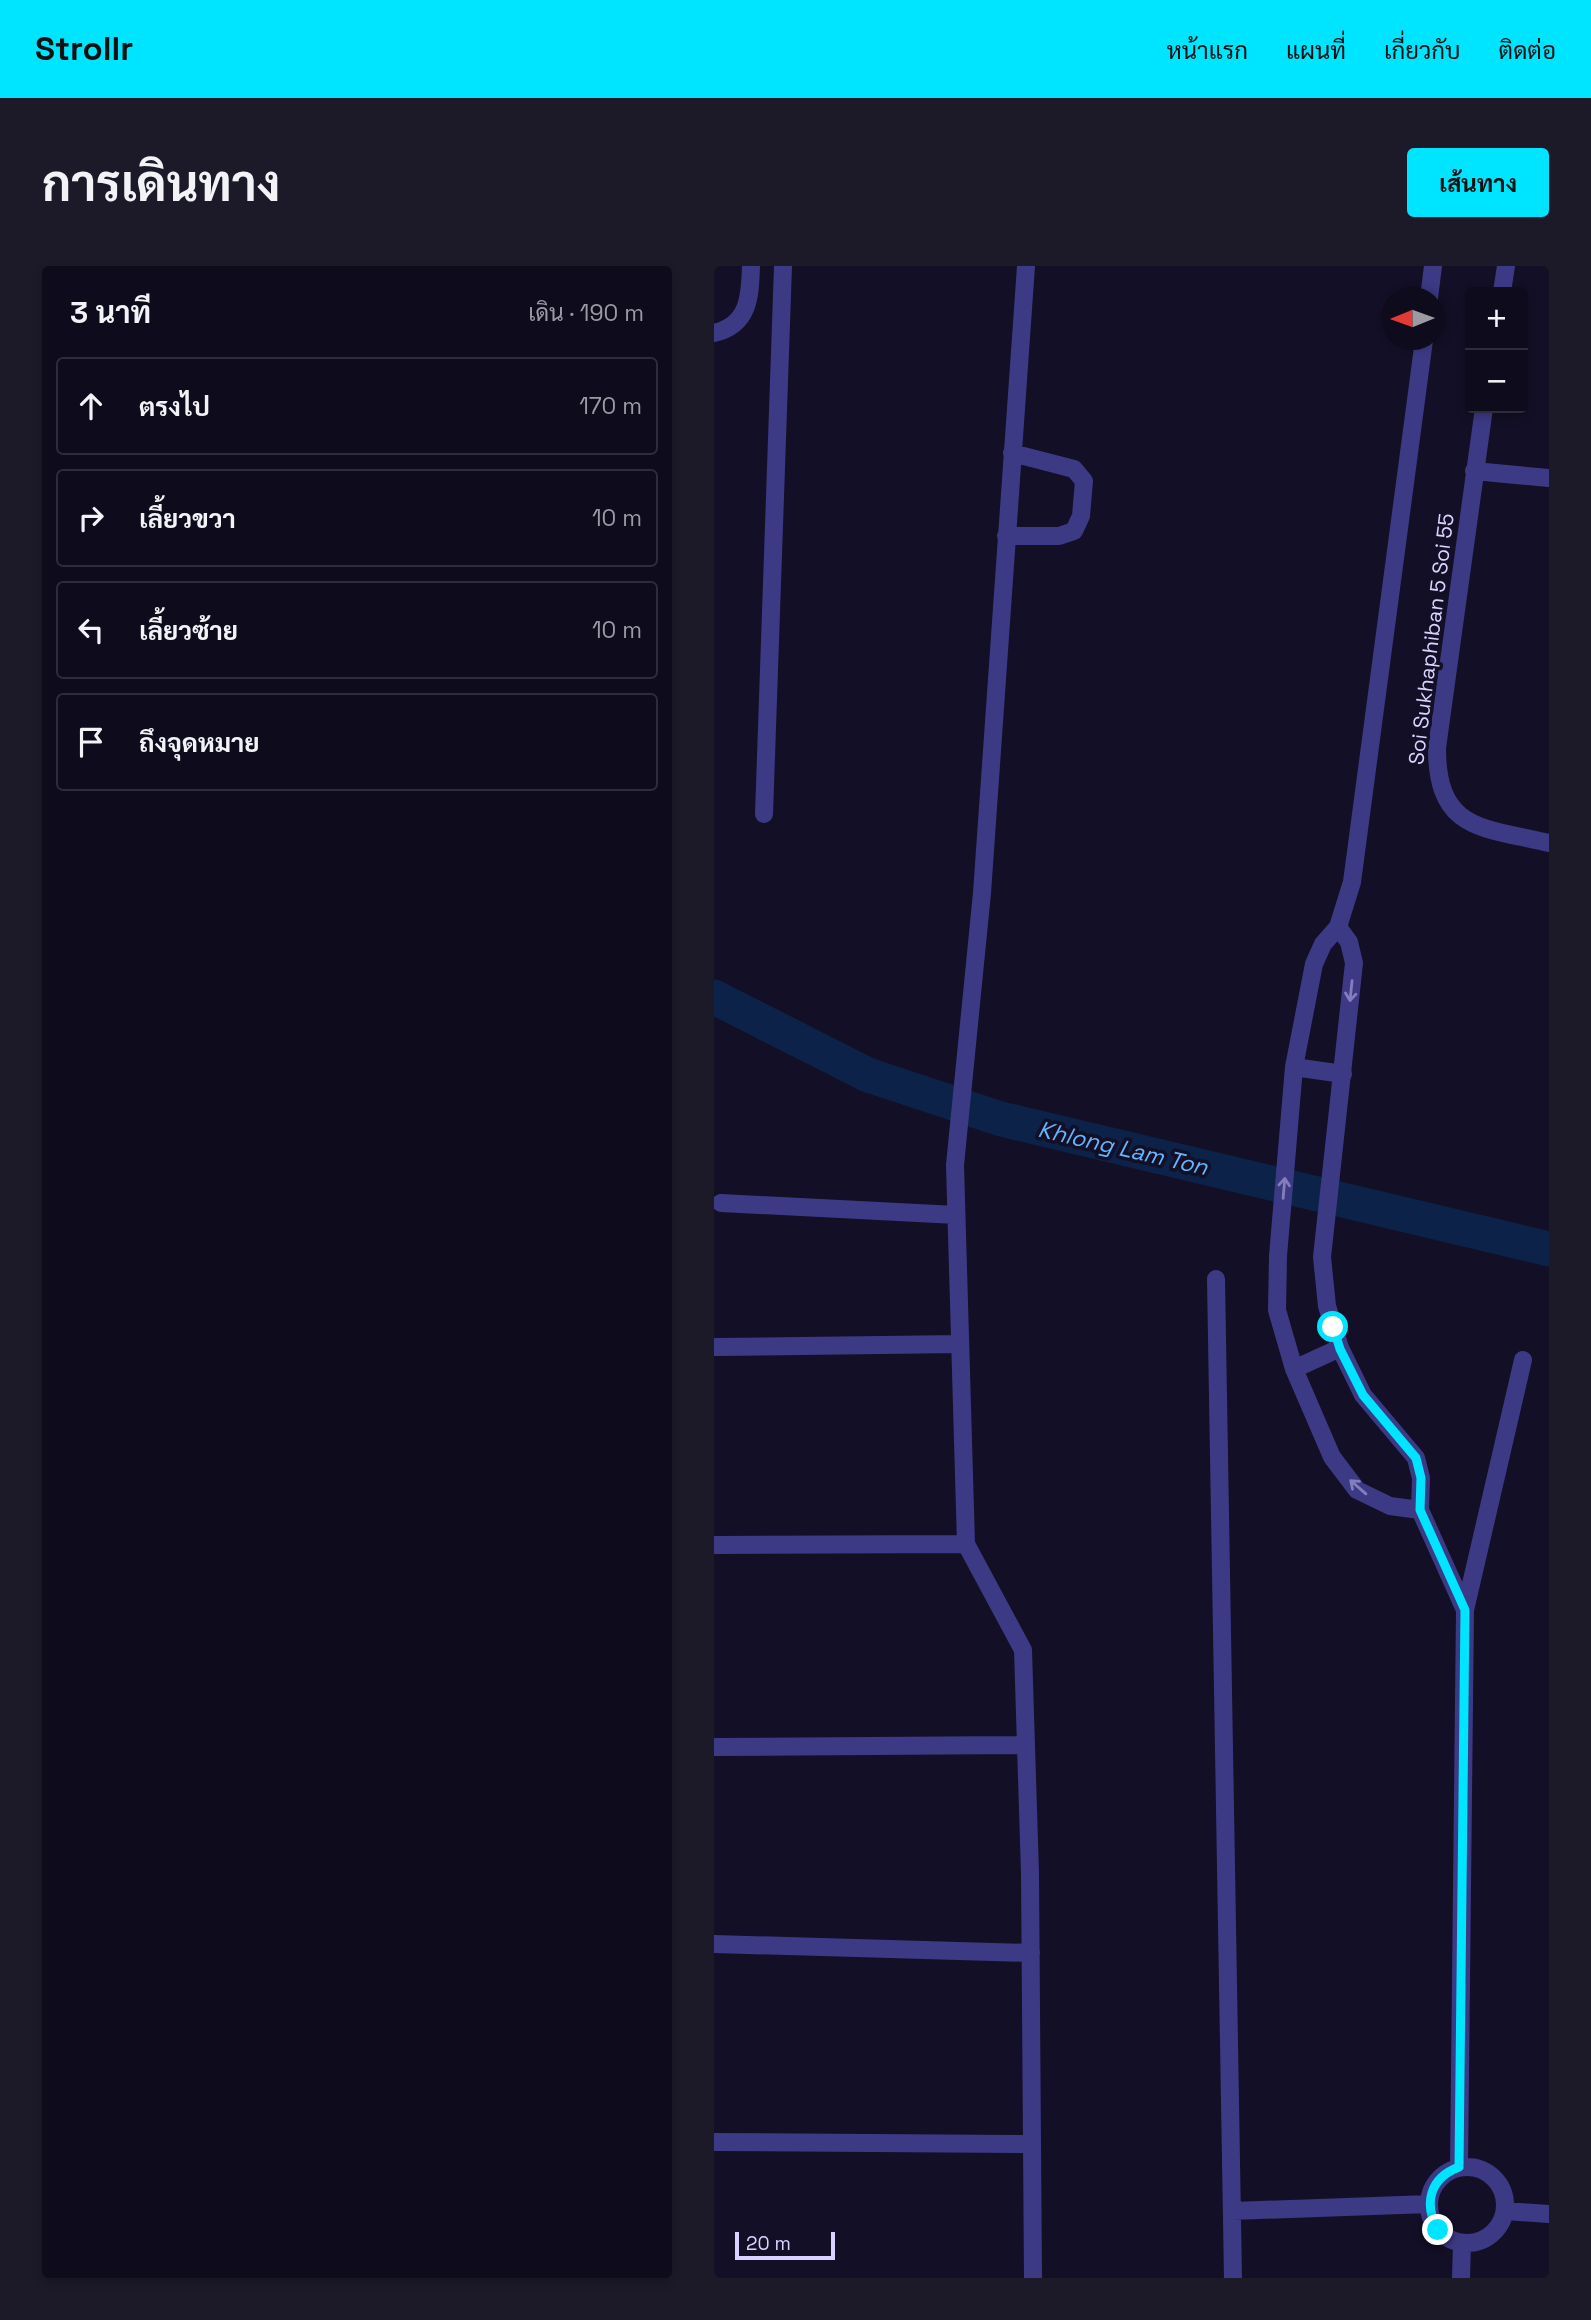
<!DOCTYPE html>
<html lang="th">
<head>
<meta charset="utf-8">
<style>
	:root { --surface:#0e0b1c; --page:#1c1929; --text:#f1f3f6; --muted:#9b9ba3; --line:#2e2b3b; --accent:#00e5ff }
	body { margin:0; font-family:"Space Grotesk",Sarabun,sans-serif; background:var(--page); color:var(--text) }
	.controls { position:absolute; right:21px; top:21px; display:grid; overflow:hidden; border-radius:7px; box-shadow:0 4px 10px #0003 }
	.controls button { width:63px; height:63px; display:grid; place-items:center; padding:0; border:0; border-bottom:2px solid var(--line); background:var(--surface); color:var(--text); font:35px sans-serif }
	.compass { position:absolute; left:667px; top:21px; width:63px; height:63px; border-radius:50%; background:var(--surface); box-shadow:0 4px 10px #0003; rotate:269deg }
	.scale { position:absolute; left:21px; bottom:18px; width:100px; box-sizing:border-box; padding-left:7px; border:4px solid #d9d4ff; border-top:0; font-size:19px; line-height:24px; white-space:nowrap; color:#d9d4ff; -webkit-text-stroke:5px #130f26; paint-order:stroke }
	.stop { position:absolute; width:21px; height:21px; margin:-16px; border:5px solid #00e5ff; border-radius:50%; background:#fff }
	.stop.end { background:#00e5ff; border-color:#fff; box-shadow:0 2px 7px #0008 }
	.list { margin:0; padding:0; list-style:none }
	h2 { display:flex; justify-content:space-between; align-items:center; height:91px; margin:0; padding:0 28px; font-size:30px }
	h2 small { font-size:23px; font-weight:400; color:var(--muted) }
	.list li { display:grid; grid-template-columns:46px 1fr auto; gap:21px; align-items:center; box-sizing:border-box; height:98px; margin:0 14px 14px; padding:0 14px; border:2px solid var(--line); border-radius:7px }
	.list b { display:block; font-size:26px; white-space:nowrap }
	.list em { font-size:23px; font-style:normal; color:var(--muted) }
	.icon { flex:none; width:38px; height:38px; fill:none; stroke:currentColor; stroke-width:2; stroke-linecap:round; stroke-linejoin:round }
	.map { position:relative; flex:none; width:835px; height:2012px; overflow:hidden; border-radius:7px }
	header { display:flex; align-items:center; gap:42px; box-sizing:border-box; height:98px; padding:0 35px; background:var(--accent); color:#111 }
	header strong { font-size:33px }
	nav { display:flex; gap:38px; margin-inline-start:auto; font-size:24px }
	.intro { display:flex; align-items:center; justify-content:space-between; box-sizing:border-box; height:168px; padding:0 42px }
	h1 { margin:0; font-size:49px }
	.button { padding:18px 32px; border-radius:7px; background:var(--accent); color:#111; font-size:24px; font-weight:700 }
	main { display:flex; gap:42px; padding:0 42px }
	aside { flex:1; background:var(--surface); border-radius:7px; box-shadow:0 4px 10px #0003 }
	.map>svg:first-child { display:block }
</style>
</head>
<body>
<header>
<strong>Strollr</strong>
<nav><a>หน้าแรก</a><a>แผนที่</a><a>เกี่ยวกับ</a><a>ติดต่อ</a></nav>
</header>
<div class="intro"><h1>การเดินทาง</h1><a class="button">เส้นทาง</a></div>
<main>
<aside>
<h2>3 นาที<small>เดิน · 190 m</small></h2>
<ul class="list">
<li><svg class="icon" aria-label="ahead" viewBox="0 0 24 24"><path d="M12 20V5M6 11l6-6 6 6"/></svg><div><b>ตรงไป</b></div><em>170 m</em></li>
<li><svg class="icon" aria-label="right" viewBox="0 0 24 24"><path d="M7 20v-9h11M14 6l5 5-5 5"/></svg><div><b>เลี้ยวขวา</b></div><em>10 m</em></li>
<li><svg class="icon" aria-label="left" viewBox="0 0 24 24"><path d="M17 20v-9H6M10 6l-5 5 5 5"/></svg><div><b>เลี้ยวซ้าย</b></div><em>10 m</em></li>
<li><svg class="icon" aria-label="arrive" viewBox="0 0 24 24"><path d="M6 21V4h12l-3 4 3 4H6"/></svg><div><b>ถึงจุดหมาย</b></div></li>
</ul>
</aside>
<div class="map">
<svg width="835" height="2012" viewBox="0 0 835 2012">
	<rect width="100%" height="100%" fill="#130f26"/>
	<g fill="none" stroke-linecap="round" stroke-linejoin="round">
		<path stroke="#0c2248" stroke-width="35" d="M 0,731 L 154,809 L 287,853 L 835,983"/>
		<path stroke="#3d3a85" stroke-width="18" d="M 312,0 L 268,627 L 241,899 L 252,1278 L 309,1384 L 316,1607 L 319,2012
			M 788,26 L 792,0
			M 715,32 L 719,0
			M 0,67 C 35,59 36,31 37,0
			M 770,142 L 723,482 C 723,565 768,561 835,577
			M 760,205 L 835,212
			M 292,270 L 345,270 L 360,265 L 367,250 L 370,215 L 360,203 L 298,187
			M 50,548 L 69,0
			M 624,661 L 635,676 L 640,697 L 608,991 L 613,1040 L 626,1082 L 649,1129 L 702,1192 L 707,1212 L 706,1244 L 751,1344 L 745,1901
			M 580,801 L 629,808
			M 7,937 L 242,949
			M 502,1013 L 519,2012
			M 0,1081 L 246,1078
			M 580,1103 L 626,1082
			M 706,1244 L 676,1240 L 643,1224 L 618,1191 L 580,1103 L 563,1044 L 564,990 L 580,801 L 600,698 L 609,678 L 624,661 L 638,616 L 710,74
			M 0,1279 L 252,1278
			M 751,1344 L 809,1094
			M 0,1481 L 312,1479
			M 0,1678 L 317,1687
			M 0,1876 L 317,1878
			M715 1939a38 38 0 1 1 76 0a38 38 0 1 1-76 0Z
			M 519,1945 L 715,1938
			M 791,1945 L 835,1948
			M 747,2012 L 748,1977"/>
	</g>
	<defs><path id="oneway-shaft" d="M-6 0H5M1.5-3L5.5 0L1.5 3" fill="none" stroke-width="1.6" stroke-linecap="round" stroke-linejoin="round" transform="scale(1.75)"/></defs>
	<g stroke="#837fbc">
		<use href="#oneway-shaft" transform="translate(637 725) rotate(96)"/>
		<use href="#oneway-shaft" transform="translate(570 922) rotate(-85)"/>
		<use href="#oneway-shaft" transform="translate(644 1221) rotate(-139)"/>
	</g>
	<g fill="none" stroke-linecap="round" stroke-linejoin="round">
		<path stroke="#00e5ff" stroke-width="9" d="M 619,1061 L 626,1083 L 649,1129 L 702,1192 L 707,1212 L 706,1244 L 751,1344 L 745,1901 C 716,1912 709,1937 724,1964"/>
	</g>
	<g text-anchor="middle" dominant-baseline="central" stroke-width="7" stroke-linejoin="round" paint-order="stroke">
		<g font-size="21" fill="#d9d4ff" stroke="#130f26">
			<text transform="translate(717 373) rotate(-83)">Soi Sukhaphiban 5 Soi 55</text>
		</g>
		<g font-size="23" font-style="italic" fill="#62b6ff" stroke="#130f26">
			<text transform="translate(409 882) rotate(13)">Khlong Lam Ton</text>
		</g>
	</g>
</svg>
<div class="controls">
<button>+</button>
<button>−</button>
</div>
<svg class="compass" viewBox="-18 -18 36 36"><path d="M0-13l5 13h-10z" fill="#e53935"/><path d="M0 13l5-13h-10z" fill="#9b9ba3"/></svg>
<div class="scale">20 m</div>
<div class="stop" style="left:619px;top:1061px"></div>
<div class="stop end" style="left:724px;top:1964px"></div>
</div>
</main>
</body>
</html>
